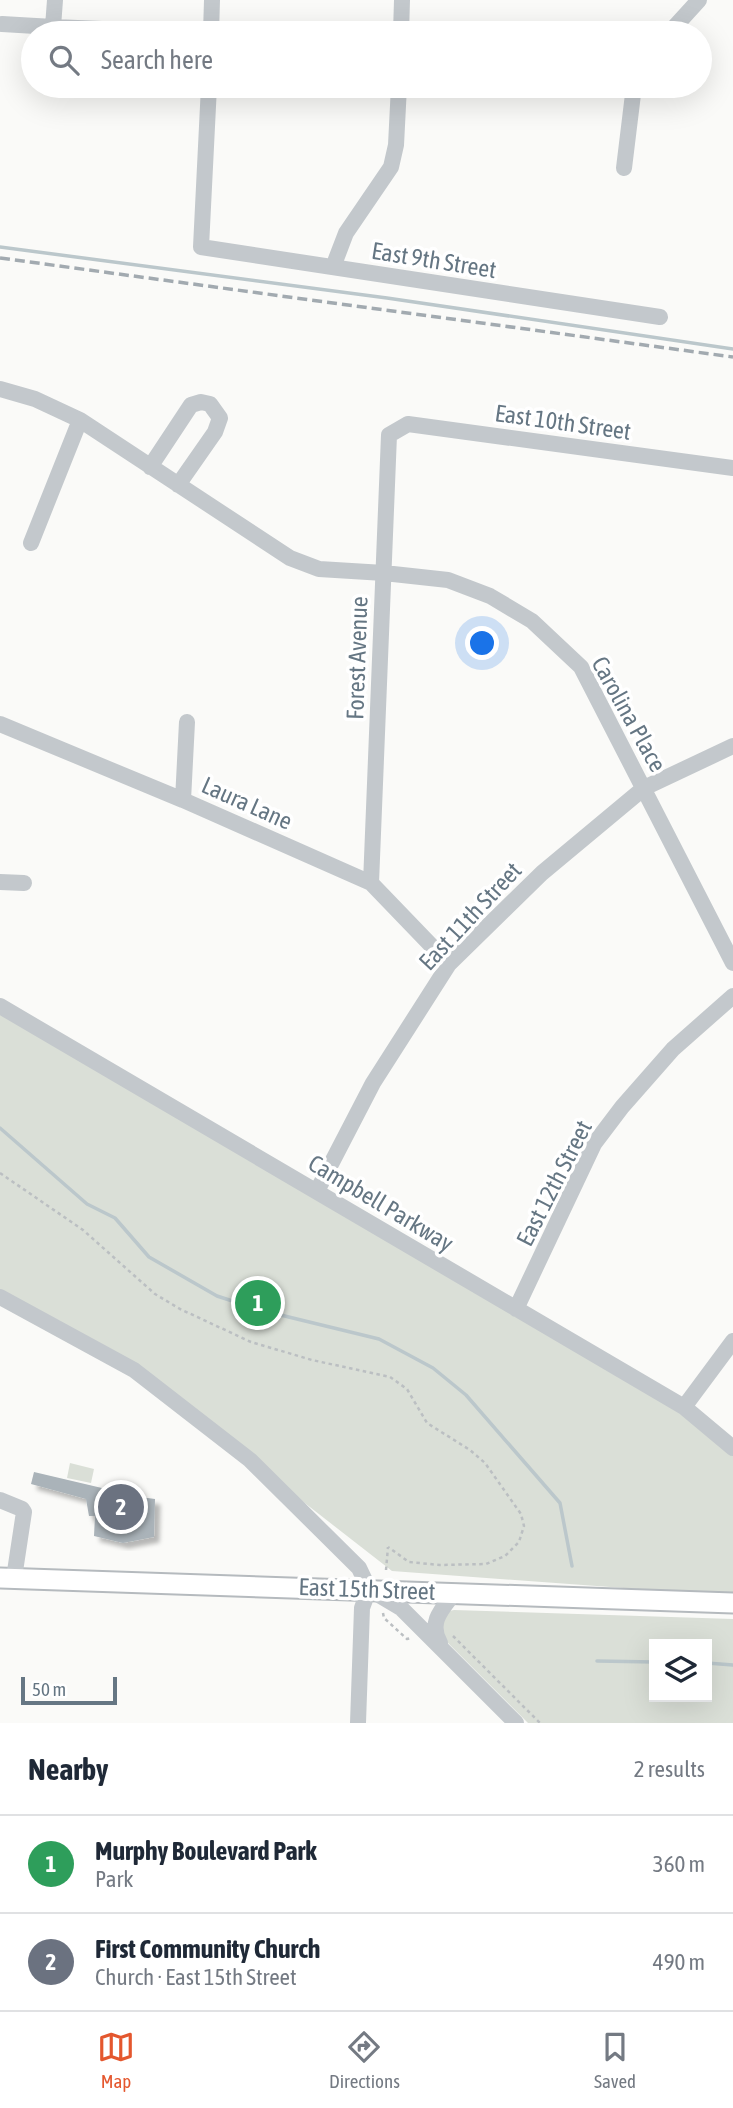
<!DOCTYPE html>
<html lang="en">
<head>
<meta charset="utf-8">
<style>
	:root { --surface:#fff; --page:#f6f6f7; --text:#1f2937; --muted:#747a83; --line:#e0e1e3; --accent:#e4572e }
	body { margin:0; font-family:"Asap Condensed",sans-serif; background:var(--page); color:var(--text) }
	.controls { position:absolute; right:21px; bottom:21px; display:grid; overflow:hidden; border-radius:0px; box-shadow:0 7px 28px #0002 }
	.controls button { width:63px; height:63px; display:grid; place-items:center; padding:0; border:0; border-bottom:2px solid var(--line); background:var(--surface); color:var(--text); font:35px sans-serif }
	.scale { position:absolute; left:21px; bottom:18px; width:96px; box-sizing:border-box; padding-left:7px; border:4px solid #657683; border-top:0; font-size:19px; line-height:24px; white-space:nowrap; color:#657683; -webkit-text-stroke:5px #fff; paint-order:stroke }
	.you { position:absolute; left:483px; top:644px; width:24px; height:24px; margin:-18px; border:5px solid #fff; border-radius:50%; background:#1a73e8; box-shadow:0 0 0 10px #1a73e833 }
	.badge { display:grid; place-items:center; width:46px; height:46px; border-radius:50%; background:var(--accent); color:#fff; font-size:23px; font-weight:700 }
	.pin { position:absolute; translate:-50% -50%; border:4px solid #fff; box-shadow:0 2px 7px #0006 }
	.list { margin:0; padding:0; list-style:none }
	h2 { display:flex; justify-content:space-between; align-items:center; height:91px; margin:0; padding:0 28px; font-size:30px }
	h2 small { font-size:23px; font-weight:400; color:var(--muted) }
	.list li { display:grid; grid-template-columns:46px 1fr auto; gap:21px; align-items:center; box-sizing:border-box; height:98px; padding:0 28px; border-top:2px solid var(--line) }
	.list b { display:block; font-size:26px; white-space:nowrap }
	.list p { margin:0; font-size:23px; white-space:nowrap; color:var(--muted) }
	.list em { font-size:23px; font-style:normal; color:var(--muted) }
	.icon { flex:none; width:38px; height:38px; fill:none; stroke:currentColor; stroke-width:2; stroke-linecap:round; stroke-linejoin:round }
	.map { position:relative; flex:none; width:733px; height:1723px; overflow:hidden }
	.search { position:absolute; background:var(--surface); box-shadow:0 7px 28px #0002; left:21px; right:21px; top:21px; height:77px; display:flex; align-items:center; gap:18px; box-sizing:border-box; padding:0 24px; border-radius:38px; color:var(--muted); font-size:26px }
	.sheet { height:287px; background:var(--surface) }
	nav { display:flex; justify-content:space-around; align-items:center; box-sizing:border-box; height:98px; border-top:2px solid var(--line); background:var(--surface); font-size:19px; color:var(--muted) }
	nav a { display:grid; justify-items:center; gap:4px }
	nav .on { color:var(--accent) }
	.map>svg:first-child { display:block }
</style>
</head>
<body>
<div class="map">
<svg width="733" height="1723" viewBox="0 0 733 1723">
	<defs>
		<filter id="shadow"><feDropShadow dx="5.5" dy="5.5" stdDeviation="2" flood-color="#0004"/></filter>
	</defs>
	<rect width="100%" height="100%" fill="#fafaf8"/>
	<path fill="#dadfd7" fill-rule="evenodd" d="M 0,1006 L 684,1407 L 733,1448 L 733,1596 L 392,1571 L 134,1370 L 0,1297 Z
		M 70,1463 L 94,1469 L 91,1483 L 67,1478 Z
		M 454,1610 L 733,1619 L 733,1723 L 528,1723 L 444,1639 L 440,1620 L 445,1612 ZM 654,1644 L 707,1644 L 707,1697 L 654,1697 Z"/>
	<g fill="none" stroke-linecap="round" stroke-linejoin="round">
		<path stroke="#bbc7cb" stroke-width="3.5" d="M 0,247 L 387,298 L 733,349
			M 0,1128 L 87,1204 L 115,1218 L 149,1257 L 217,1296 L 260,1310 L 379,1339 L 433,1368 L 466,1395 L 560,1503 L 572,1566
			M 597,1661 L 654,1662
			M 707,1663 L 733,1665"/>
	</g>
	<path fill="#aab3b9" filter="url(#shadow)" d="M 34,1472 L 140,1497 L 155,1499 L 154,1537 L 123,1543 L 94,1536 L 95,1516 L 89,1516 L 86,1499 L 31,1484 Z"/>
	<g fill="none" stroke-linecap="round" stroke-linejoin="round">
		<defs>
			<path id="major" d="M 0,1578 L 733,1603"/>
		</defs>
		<use href="#major" stroke="#b5babe" stroke-width="23"/>
		<path stroke="#bbbfc2" stroke-width="2.5" stroke-dasharray="3.5 3.5" stroke-linecap="butt" d="M 0,1173 L 83,1230 L 155,1294 L 180,1309 L 251,1342 L 312,1360 L 390,1377 L 407,1389 L 427,1423 L 470,1450 L 485,1463 L 521,1514 L 524,1526 L 519,1542 L 505,1556 L 486,1564 L 440,1565 L 409,1562 L 388,1547
			M 386,1570 L 388,1547
			M 383,1613 L 384,1618 L 407,1639 L 412,1638
			M 453,1636 L 540,1723"/>
		<path stroke="#c3c8cc" stroke-width="16" d="M 2,24 L 53,27 L 55,0
			M 53,27 L 102,29
			M 211,33 L 212,0
			M 401,33 L 402,0
			M 669,33 L 699,0
			M 209,86 L 201,247 L 660,317
			M 624,168 L 634,86
			M 333,267 L 346,233 L 391,167 L 396,145 L 399,86
			M 0,389 L 35,399 L 80,420 L 290,558 L 319,569 L 384,573 L 448,580 L 490,596 L 532,621 L 581,667 L 733,963
			M 150,467 L 191,405 L 201,402 L 210,404 L 220,418 L 215,432 L 178,485
			M 31,543 L 80,420
			M 0,724 L 183,800 L 371,883 L 449,964
			M 183,800 L 187,722
			M 0,882 L 24,883
			M 371,883 L 389,435 L 408,424 L 733,468
			M 0,1006 L 684,1407 L 733,1448
			M 317,1191 L 373,1083 L 449,964 L 542,873 L 644,788 L 733,746
			M 0,1297 L 134,1370 L 250,1460 L 359,1568 L 369,1589 L 401,1608 L 516,1723
			M 516,1309 L 594,1144 L 622,1107 L 673,1049 L 733,996
			M 684,1407 L 733,1341
			M 0,1500 L 22,1509 L 24,1512 L 14,1578
			M 440,1643 C 428,1622 442,1609 455,1592
			M 358,1723 L 362,1608 L 369,1589"/>
		<use href="#major" stroke="#fff" stroke-width="19"/>
		<path stroke="#a2aab0" stroke-width="3.5" stroke-dasharray="10 5" stroke-linecap="butt" d="M 0,258 L 733,357"/>
	</g>
	<g text-anchor="middle" dominant-baseline="central" stroke-width="7" stroke-linejoin="round" paint-order="stroke">
		<g font-size="24" fill="#657683" stroke="#fff">
			<text transform="translate(434 260) rotate(9)">East 9th Street</text>
			<text transform="translate(563 422) rotate(8)">East 10th Street</text>
			<text transform="translate(357 658) rotate(-88)">Forest Avenue</text>
			<text transform="translate(629 714) rotate(61)">Carolina Place</text>
			<text transform="translate(247 803) rotate(24)">Laura Lane</text>
			<text transform="translate(470 916) rotate(-47)">East 11th Street</text>
			<text transform="translate(554 1183) rotate(-63)">East 12th Street</text>
			<text transform="translate(381 1203) rotate(31)">Campbell Parkway</text>
			<text transform="translate(367 1589) rotate(2)">East 15th Street</text>
		</g>
	</g>
</svg>
<div class="controls">
<button><svg class="icon" aria-label="layers" viewBox="0 0 24 24"><path d="M12 4l9 5-9 5-9-5zM3 14l9 5 9-5"/></svg></button>
</div>
<div class="scale">50 m</div>
<div class="you"></div>
<div class="pin badge" style="left:258px;top:1303px;background:#2e9e5b">1</div>
<div class="pin badge" style="left:121px;top:1507px;background:#6b7280">2</div>
<div class="search"><svg class="icon" aria-label="search" viewBox="0 0 24 24"><circle cx="10" cy="10" r="6"/><path d="M15 15l6 6"/></svg>Search here</div>
</div>
<section class="sheet">
<h2>Nearby<small>2 results</small></h2>
<ul class="list">
<li><span class="badge" style="background:#2e9e5b">1</span><div><b>Murphy Boulevard Park</b><p>Park</p></div><em>360 m</em></li>
<li><span class="badge" style="background:#6b7280">2</span><div><b>First Community Church</b><p>Church · East 15th Street</p></div><em>490 m</em></li>
</ul>
</section>
<nav>
<a class="on"><svg class="icon" aria-label="map" viewBox="0 0 24 24"><path d="M3 6l6-2 6 2 6-2v14l-6 2-6-2-6 2zM9 4v14M15 6v14"/></svg>Map</a>
<a><svg class="icon" aria-label="directions" viewBox="0 0 24 24"><path d="M12 3l9 9-9 9-9-9zM9 14v-3h6M13 9l2 2-2 2"/></svg>Directions</a>
<a><svg class="icon" aria-label="saved" viewBox="0 0 24 24"><path d="M7 4h10v16l-5-4-5 4z"/></svg>Saved</a>
</nav>
</body>
</html>
